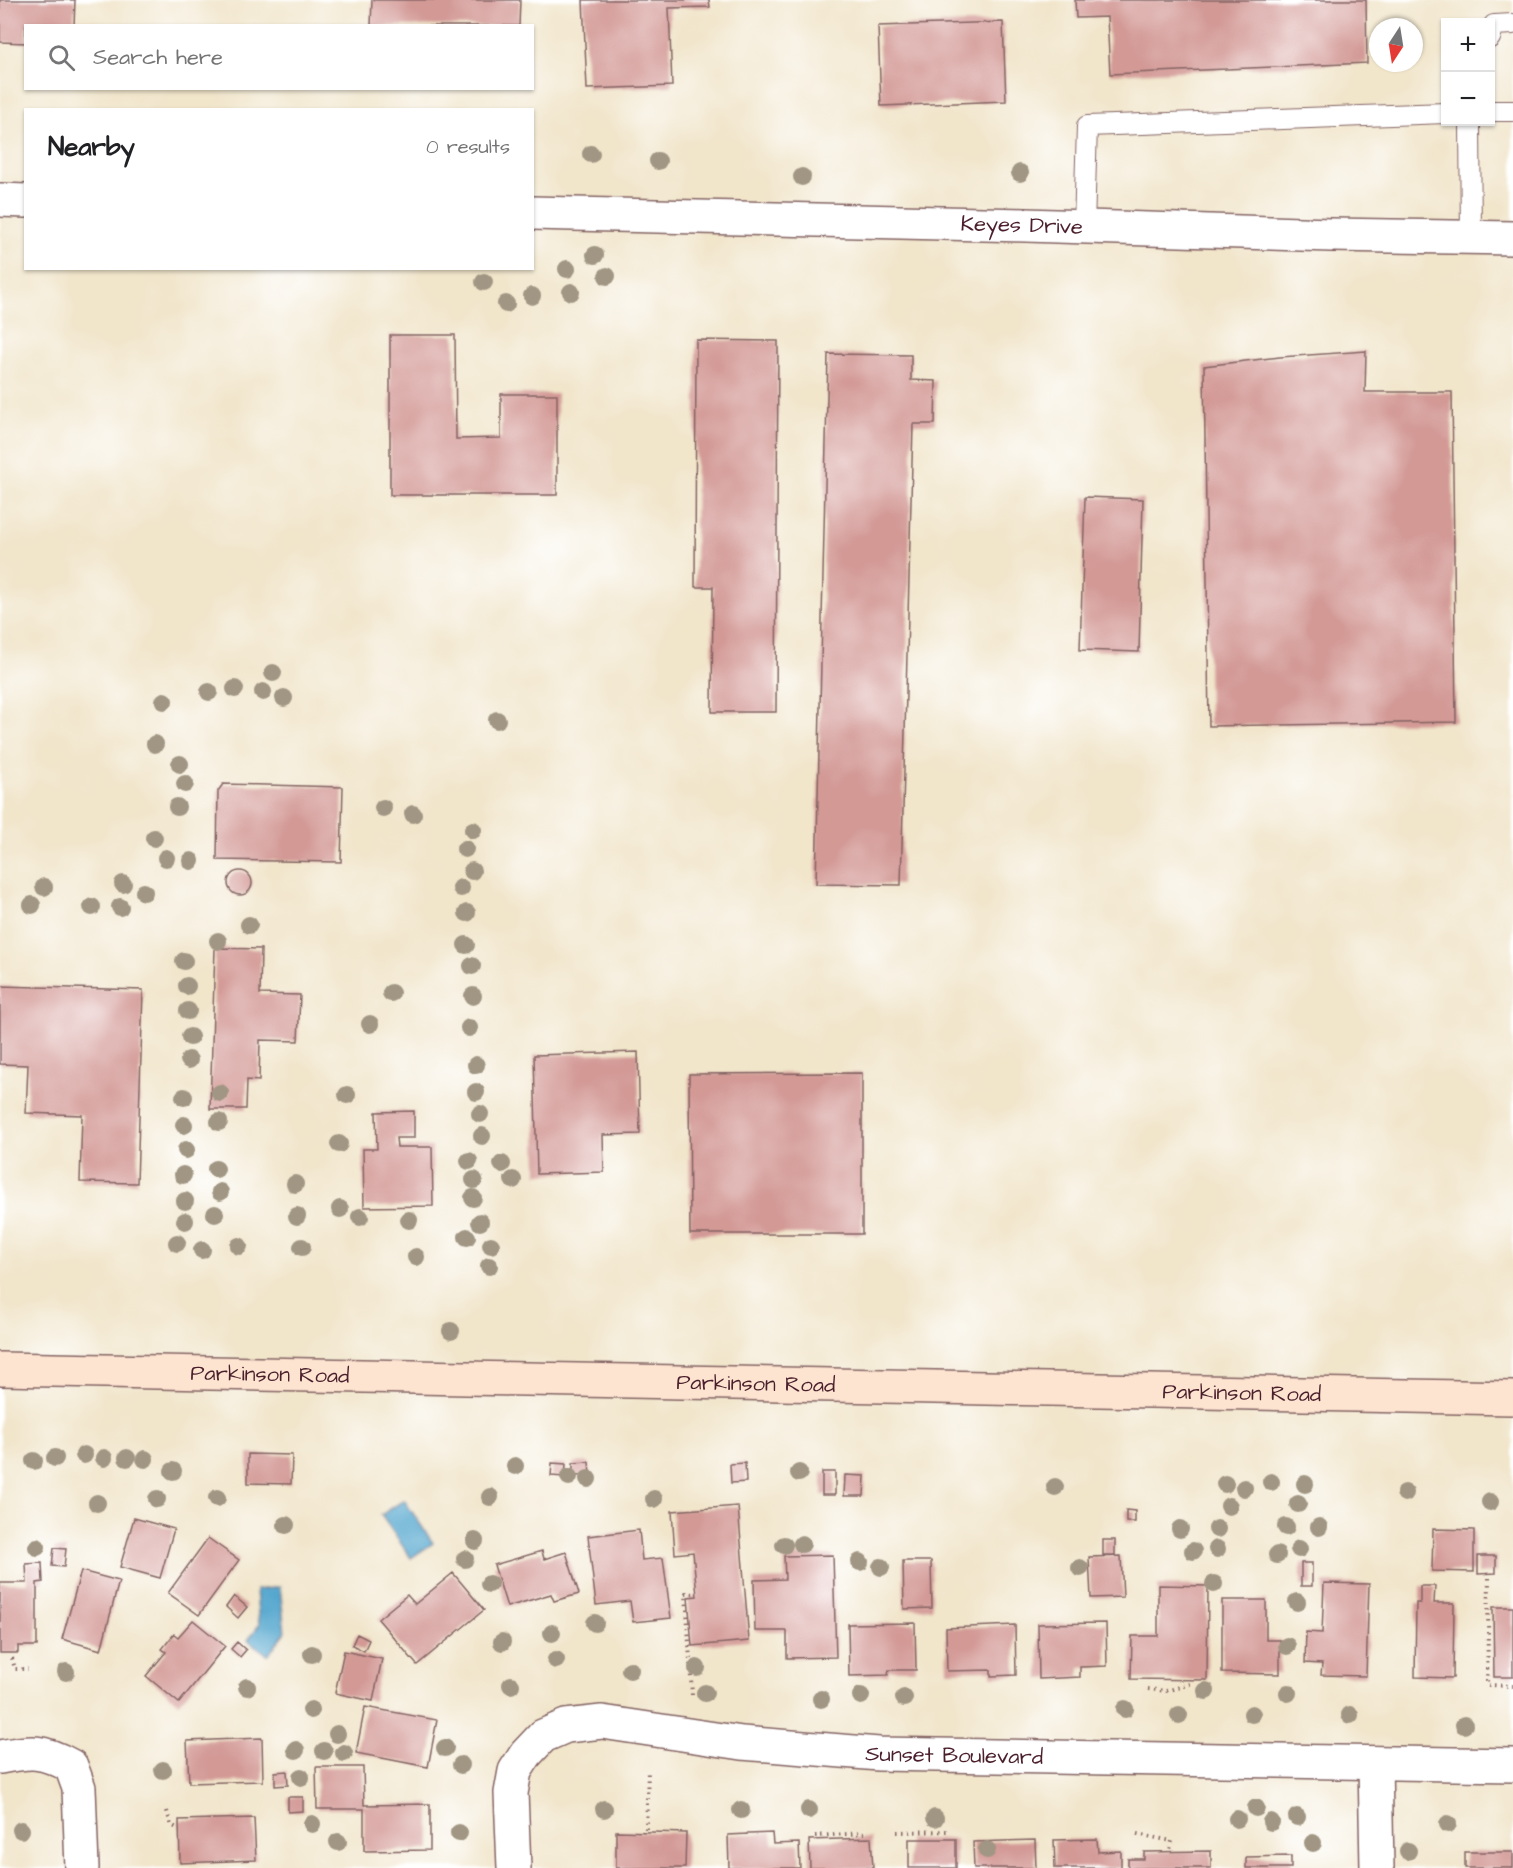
<!DOCTYPE html>
<html lang="en">
<head>
<meta charset="utf-8">
<style>
	:root { --surface:#fff; --page:#f6f6f6; --text:#202124; --muted:#757577; --line:#e0e0e0 }
	body { margin:0; font-family:"Architects Daughter",sans-serif; background:var(--page); color:var(--text) }
	.controls { position:absolute; right:18px; top:18px; display:grid; overflow:hidden; border-radius:0px; box-shadow:0 2px 4px #0004 }
	.controls button { width:54px; height:54px; display:grid; place-items:center; padding:0; border:0; border-bottom:2px solid var(--line); background:var(--surface); color:var(--text); font:30px sans-serif }
	.compass { position:absolute; left:1369px; top:18px; width:54px; height:54px; border-radius:50%; background:var(--surface); box-shadow:0 2px 4px #0004; rotate:192deg }
	.list { margin:0; padding:0; list-style:none }
	h2 { display:flex; justify-content:space-between; align-items:center; height:78px; margin:0; padding:0 24px; font-size:26px }
	h2 small { font-size:20px; font-weight:400; color:var(--muted) }
	.icon { flex:none; width:33px; height:33px; fill:none; stroke:currentColor; stroke-width:2; stroke-linecap:round; stroke-linejoin:round }
	.map { position:relative; flex:none; width:1513px; height:1868px; overflow:hidden }
	.search { position:absolute; background:var(--surface); box-shadow:0 2px 4px #0004; left:24px; top:24px; width:510px; height:66px; display:flex; align-items:center; gap:15px; box-sizing:border-box; padding:0 21px; border-radius:0px; color:var(--muted); font-size:22px }
	.panel { position:absolute; background:var(--surface); box-shadow:0 2px 4px #0004; left:24px; top:108px; width:510px; height:162px; border-radius:0px }
	.map>svg:first-child { display:block }
</style>
</head>
<body>
<div class="map">
<svg width="1513" height="1868" viewBox="0 0 1513 1868">
	<rect width="100%" height="100%" fill="#fff"/>
	<filter id="ink" filterUnits="userSpaceOnUse"><feTurbulence type="fractalNoise" baseFrequency=".0167" numOctaves="2"/><feDisplacementMap in="SourceGraphic" scale="12" xChannelSelector="R" yChannelSelector="G"/><feConvolveMatrix kernelMatrix="1 2 1 2 8 2 1 2 1" color-interpolation-filters="sRGB"/></filter>
	<filter id="wash" filterUnits="userSpaceOnUse"><feTurbulence type="fractalNoise" baseFrequency=".008" numOctaves="4" result="noise"/><feDisplacementMap in="SourceGraphic" scale="24" xChannelSelector="R" yChannelSelector="G"/><feGaussianBlur stdDeviation="1.35" result="paint"/><feColorMatrix in="noise" values="0 0 0 0 0 0 0 0 0 0 0 0 0 0 0 0 0 1.4 0 .05"/><feComposite in="paint" operator="in"/></filter>
	<g filter="url(#wash)">
		<rect width="100%" height="100%" fill="#f1e5ca"/>
		<path fill="#51a5cd" stroke="#4e627c" stroke-width="1.5" d="M 404,1500 L 433,1543 L 411,1558 L 381,1515 Z
			M 280,1587 L 285,1633 L 268,1655 L 248,1640 L 259,1625 L 256,1590 Z"/>
		<g id="blocks">
			<path fill="#d39995" d="M 0,0 L 75,0 L 74,26 L 26,26 L 26,43 L 0,42 Z
				M 372,0 L 520,0 L 519,26 L 371,26 Z
				M 583,0 L 709,0 L 710,7 L 669,8 L 672,86 L 587,89 Z
				M 1075,0 L 1366,0 L 1367,63 L 1110,74 L 1107,17 L 1076,18 Z
				M 1003,22 L 1006,101 L 881,106 L 878,26 Z
				M 390,335 L 455,335 L 456,439 L 501,438 L 501,394 L 557,394 L 557,495 L 390,495 Z
				M 696,340 L 778,341 L 776,712 L 712,712 L 713,587 L 695,587 Z
				M 1366,351 L 1365,392 L 1452,392 L 1456,722 L 1209,726 L 1204,366 L 1280,357 Z
				M 828,354 L 911,355 L 911,380 L 936,381 L 935,424 L 913,424 L 901,885 L 816,884 Z
				M 1085,497 L 1143,499 L 1139,652 L 1080,650 Z
				M 223,784 L 343,787 L 341,862 L 217,860 L 218,791 Z
				M228 883a12 12 0 1 1 24 0a12 12 0 1 1-24 0Z
				M 215,948 L 261,949 L 260,994 L 300,995 L 298,1041 L 260,1040 L 259,1081 L 247,1080 L 246,1109 L 210,1109 Z
				M 0,986 L 143,990 L 137,1183 L 80,1182 L 82,1115 L 26,1113 L 28,1065 L 0,1064 Z
				M 638,1052 L 640,1134 L 603,1135 L 604,1172 L 537,1174 L 534,1055 Z
				M 862,1073 L 862,1234 L 690,1234 L 689,1074 Z
				M 414,1111 L 414,1138 L 396,1138 L 397,1147 L 432,1147 L 433,1206 L 364,1207 L 363,1149 L 377,1149 L 376,1112 Z
				M 248,1454 L 292,1455 L 291,1484 L 248,1483 Z
				M 589,1462 L 590,1475 L 573,1476 L 573,1463 Z
				M 552,1463 L 566,1464 L 565,1477 L 551,1476 Z
				M 745,1463 L 746,1482 L 731,1483 L 730,1464 Z
				M 822,1472 L 835,1472 L 835,1495 L 822,1495 Z
				M 845,1475 L 865,1476 L 864,1496 L 844,1496 Z
				M 738,1506 L 749,1641 L 692,1646 L 688,1597 L 697,1596 L 693,1552 L 675,1554 L 672,1511 Z
				M 1126,1510 L 1135,1511 L 1135,1522 L 1126,1522 Z
				M 134,1518 L 174,1529 L 160,1578 L 120,1567 Z
				M 1433,1529 L 1474,1530 L 1474,1572 L 1432,1571 Z
				M 639,1530 L 642,1560 L 663,1558 L 671,1618 L 633,1622 L 630,1601 L 596,1605 L 588,1536 Z
				M 208,1538 L 239,1560 L 199,1615 L 168,1593 Z
				M 1103,1540 L 1115,1540 L 1115,1555 L 1103,1555 Z
				M 54,1548 L 66,1549 L 64,1567 L 52,1566 Z
				M 542,1551 L 544,1559 L 566,1552 L 579,1594 L 554,1601 L 551,1594 L 507,1607 L 494,1565 Z
				M 833,1555 L 836,1657 L 787,1658 L 787,1631 L 755,1631 L 754,1580 L 785,1579 L 784,1556 Z
				M 1121,1556 L 1123,1597 L 1091,1598 L 1089,1557 Z
				M 1478,1556 L 1496,1556 L 1496,1573 L 1478,1574 Z
				M 903,1561 L 931,1561 L 932,1608 L 904,1609 Z
				M 42,1563 L 43,1582 L 37,1583 L 37,1646 L 18,1646 L 18,1653 L 0,1653 L 0,1583 L 27,1583 L 26,1564 Z
				M 1301,1563 L 1312,1563 L 1312,1586 L 1301,1586 Z
				M 81,1571 L 119,1581 L 101,1650 L 62,1639 Z
				M 453,1573 L 484,1610 L 417,1665 L 378,1619 L 407,1595 L 415,1604 Z
				M 1324,1583 L 1369,1584 L 1366,1676 L 1321,1675 L 1322,1664 L 1305,1663 L 1306,1632 L 1322,1633 Z
				M 1158,1585 L 1208,1586 L 1207,1680 L 1131,1679 L 1132,1636 L 1158,1636 Z
				M 1420,1586 L 1435,1586 L 1434,1603 L 1454,1603 L 1453,1678 L 1415,1677 L 1416,1603 L 1420,1603 Z
				M 234,1596 L 247,1607 L 238,1618 L 226,1607 Z
				M 1222,1600 L 1266,1600 L 1266,1640 L 1280,1640 L 1280,1674 L 1222,1673 Z
				M 1493,1607 L 1513,1607 L 1513,1677 L 1494,1677 Z
				M 193,1620 L 225,1646 L 179,1703 L 146,1676 L 166,1652 L 162,1649 L 174,1634 L 178,1637 Z
				M 915,1623 L 916,1670 L 889,1670 L 888,1675 L 849,1676 L 848,1624 Z
				M 1106,1623 L 1107,1666 L 1080,1667 L 1080,1677 L 1039,1679 L 1038,1624 Z
				M 1015,1625 L 1016,1675 L 991,1676 L 991,1670 L 947,1671 L 946,1628 Z
				M 357,1634 L 369,1640 L 364,1651 L 352,1645 Z
				M 237,1642 L 246,1650 L 240,1657 L 231,1649 Z
				M 344,1651 L 382,1659 L 373,1701 L 335,1693 Z
				M 365,1707 L 437,1720 L 428,1767 L 356,1753 Z
				M 262,1738 L 263,1781 L 189,1783 L 187,1741 Z
				M 316,1767 L 363,1767 L 364,1805 L 430,1804 L 430,1850 L 364,1851 L 364,1809 L 317,1809 Z
				M 287,1771 L 288,1785 L 275,1786 L 275,1772 Z
				M 288,1797 L 303,1797 L 303,1811 L 288,1812 Z
				M 254,1818 L 256,1860 L 180,1863 L 179,1820 Z
				M 616,1831 L 686,1833 L 685,1868 L 616,1868 Z
				M 772,1833 L 773,1844 L 799,1843 L 800,1868 L 729,1868 L 728,1835 Z
				M 871,1838 L 873,1868 L 810,1868 L 809,1840 Z
				M 909,1839 L 956,1839 L 956,1868 L 909,1868 Z
				M 1097,1839 L 1098,1852 L 1121,1851 L 1121,1868 L 1055,1868 L 1054,1840 Z
				M 1035,1840 L 1036,1868 L 974,1868 L 973,1842 Z
				M 1211,1851 L 1211,1868 L 1128,1868 L 1128,1859 L 1144,1859 L 1144,1852 Z
				M 1465,1852 L 1513,1852 L 1513,1868 L 1465,1868 Z
				M 1291,1856 L 1291,1868 L 1246,1868 L 1246,1857 Z"/>
		</g>
	</g>
	<g filter="url(#ink)">
		<use href="#blocks" fill-opacity="0" stroke="#846463" stroke-width="1.5"/>
		<g fill="none" stroke-linecap="round" stroke-linejoin="round">
			<defs>
				<path id="service" d="M 1490,38 L 1494,25 L 1513,24
					M 1490,111 L 1513,111
					M 1470,122 L 1471,238
					M 1084,227 L 1087,126 L 1446,113"/>
				<g id="minor">
					<path d="M 0,200 L 26,201"/>
					<path id="s1" d="M 532,213 L 1026,225 L 1331,235 L 1513,238"/>
					<path d="M 0,1757 C 32,1751 42,1750 71,1766 L 79,1788 L 82,1868"/>
					<path d="M 1375,1763 L 1377,1868"/>
					<path id="s2" d="M 514,1868 L 511,1793 L 515,1771 L 526,1754 L 543,1736 L 566,1726 L 602,1722 L 742,1743 L 879,1754 L 1513,1765"/>
				</g>
				<g id="secondary">
					<path id="s3" d="M 0,1369 L 1513,1398"/>
				</g>
			</defs>
			<use href="#service" stroke="#846463" stroke-width="22"/>
			<use href="#minor" stroke="#846463" stroke-width="36"/>
			<use href="#secondary" stroke="#846463" stroke-width="36"/>
			<path stroke="#846463" stroke-width="4" stroke-dasharray="1.5 4.5" stroke-linecap="butt" d="M 1489,1578 L 1487,1685 L 1513,1686
				M 12,1658 L 15,1669 L 28,1669
				M 1148,1689 L 1166,1691 L 1190,1684
				M 692,1695 L 686,1593 L 693,1593
				M 167,1811 L 171,1825 L 177,1828
				M 646,1829 L 648,1771
				M 897,1832 L 949,1831
				M 1137,1834 L 1172,1841 L 1170,1850
				M 815,1836 L 864,1833"/>
			<use href="#service" stroke="#fff" stroke-width="20"/>
			<use href="#minor" stroke="#fff" stroke-width="33"/>
			<use href="#secondary" stroke="#fde4d1" stroke-width="33"/>
		</g>
		<g fill="#a19683">
			<circle cx="591" cy="154" r="9"/>
			<circle cx="658" cy="161" r="9"/>
			<circle cx="1020" cy="173" r="9"/>
			<circle cx="802" cy="177" r="9"/>
			<circle cx="595" cy="255" r="9"/>
			<circle cx="567" cy="269" r="9"/>
			<circle cx="607" cy="276" r="9"/>
			<circle cx="484" cy="282" r="9"/>
			<circle cx="571" cy="292" r="9"/>
			<circle cx="532" cy="296" r="9"/>
			<circle cx="506" cy="304" r="9"/>
			<circle cx="273" cy="673" r="9"/>
			<circle cx="235" cy="689" r="9"/>
			<circle cx="209" cy="692" r="9"/>
			<circle cx="263" cy="692" r="9"/>
			<circle cx="284" cy="698" r="9"/>
			<circle cx="164" cy="701" r="9"/>
			<circle cx="497" cy="720" r="9"/>
			<circle cx="155" cy="744" r="9"/>
			<circle cx="180" cy="764" r="9"/>
			<circle cx="185" cy="784" r="9"/>
			<circle cx="177" cy="807" r="9"/>
			<circle cx="383" cy="808" r="9"/>
			<circle cx="413" cy="814" r="9"/>
			<circle cx="473" cy="830" r="9"/>
			<circle cx="154" cy="838" r="9"/>
			<circle cx="465" cy="849" r="9"/>
			<circle cx="166" cy="858" r="9"/>
			<circle cx="191" cy="861" r="9"/>
			<circle cx="472" cy="871" r="9"/>
			<circle cx="123" cy="884" r="9"/>
			<circle cx="44" cy="887" r="9"/>
			<circle cx="461" cy="888" r="9"/>
			<circle cx="144" cy="892" r="9"/>
			<circle cx="32" cy="905" r="9"/>
			<circle cx="92" cy="907" r="9"/>
			<circle cx="120" cy="907" r="9"/>
			<circle cx="467" cy="913" r="9"/>
			<circle cx="249" cy="925" r="9"/>
			<circle cx="218" cy="941" r="9"/>
			<circle cx="466" cy="945" r="9"/>
			<circle cx="184" cy="961" r="9"/>
			<circle cx="472" cy="966" r="9"/>
			<circle cx="187" cy="986" r="9"/>
			<circle cx="391" cy="993" r="9"/>
			<circle cx="473" cy="996" r="9"/>
			<circle cx="188" cy="1011" r="9"/>
			<circle cx="370" cy="1024" r="9"/>
			<circle cx="469" cy="1028" r="9"/>
			<circle cx="190" cy="1037" r="9"/>
			<circle cx="189" cy="1060" r="9"/>
			<circle cx="476" cy="1065" r="9"/>
			<circle cx="476" cy="1092" r="9"/>
			<circle cx="220" cy="1093" r="9"/>
			<circle cx="347" cy="1095" r="9"/>
			<circle cx="184" cy="1097" r="9"/>
			<circle cx="480" cy="1114" r="9"/>
			<circle cx="219" cy="1122" r="9"/>
			<circle cx="184" cy="1125" r="9"/>
			<circle cx="482" cy="1136" r="9"/>
			<circle cx="339" cy="1144" r="9"/>
			<circle cx="186" cy="1150" r="9"/>
			<circle cx="469" cy="1161" r="9"/>
			<circle cx="502" cy="1164" r="9"/>
			<circle cx="216" cy="1169" r="9"/>
			<circle cx="183" cy="1175" r="9"/>
			<circle cx="474" cy="1180" r="9"/>
			<circle cx="513" cy="1180" r="9"/>
			<circle cx="295" cy="1184" r="9"/>
			<circle cx="220" cy="1192" r="9"/>
			<circle cx="473" cy="1198" r="9"/>
			<circle cx="185" cy="1201" r="9"/>
			<circle cx="340" cy="1209" r="9"/>
			<circle cx="215" cy="1214" r="9"/>
			<circle cx="297" cy="1216" r="9"/>
			<circle cx="360" cy="1217" r="9"/>
			<circle cx="409" cy="1220" r="9"/>
			<circle cx="185" cy="1221" r="9"/>
			<circle cx="480" cy="1222" r="9"/>
			<circle cx="467" cy="1237" r="9"/>
			<circle cx="177" cy="1243" r="9"/>
			<circle cx="491" cy="1245" r="9"/>
			<circle cx="239" cy="1246" r="9"/>
			<circle cx="302" cy="1247" r="9"/>
			<circle cx="202" cy="1250" r="9"/>
			<circle cx="416" cy="1257" r="9"/>
			<circle cx="489" cy="1266" r="9"/>
			<circle cx="451" cy="1331" r="9"/>
			<circle cx="84" cy="1455" r="9"/>
			<circle cx="55" cy="1458" r="9"/>
			<circle cx="104" cy="1458" r="9"/>
			<circle cx="127" cy="1458" r="9"/>
			<circle cx="145" cy="1459" r="9"/>
			<circle cx="34" cy="1461" r="9"/>
			<circle cx="515" cy="1466" r="9"/>
			<circle cx="173" cy="1471" r="9"/>
			<circle cx="799" cy="1473" r="9"/>
			<circle cx="569" cy="1477" r="9"/>
			<circle cx="588" cy="1479" r="9"/>
			<circle cx="1271" cy="1482" r="9"/>
			<circle cx="1225" cy="1484" r="9"/>
			<circle cx="1305" cy="1484" r="9"/>
			<circle cx="1055" cy="1487" r="9"/>
			<circle cx="1244" cy="1488" r="9"/>
			<circle cx="1405" cy="1493" r="9"/>
			<circle cx="490" cy="1497" r="9"/>
			<circle cx="217" cy="1498" r="9"/>
			<circle cx="157" cy="1499" r="9"/>
			<circle cx="654" cy="1499" r="9"/>
			<circle cx="1490" cy="1502" r="9"/>
			<circle cx="97" cy="1503" r="9"/>
			<circle cx="1298" cy="1504" r="9"/>
			<circle cx="1229" cy="1506" r="9"/>
			<circle cx="286" cy="1525" r="9"/>
			<circle cx="1286" cy="1527" r="9"/>
			<circle cx="1319" cy="1527" r="9"/>
			<circle cx="1180" cy="1529" r="9"/>
			<circle cx="1217" cy="1529" r="9"/>
			<circle cx="475" cy="1541" r="9"/>
			<circle cx="802" cy="1544" r="9"/>
			<circle cx="784" cy="1545" r="9"/>
			<circle cx="37" cy="1547" r="9"/>
			<circle cx="1217" cy="1549" r="9"/>
			<circle cx="1299" cy="1549" r="9"/>
			<circle cx="1193" cy="1551" r="9"/>
			<circle cx="1277" cy="1555" r="9"/>
			<circle cx="465" cy="1559" r="9"/>
			<circle cx="860" cy="1562" r="9"/>
			<circle cx="881" cy="1567" r="9"/>
			<circle cx="1080" cy="1568" r="9"/>
			<circle cx="489" cy="1584" r="9"/>
			<circle cx="1214" cy="1584" r="9"/>
			<circle cx="1297" cy="1602" r="9"/>
			<circle cx="595" cy="1623" r="9"/>
			<circle cx="552" cy="1633" r="9"/>
			<circle cx="502" cy="1642" r="9"/>
			<circle cx="1287" cy="1646" r="9"/>
			<circle cx="312" cy="1654" r="9"/>
			<circle cx="556" cy="1660" r="9"/>
			<circle cx="697" cy="1668" r="9"/>
			<circle cx="630" cy="1670" r="9"/>
			<circle cx="66" cy="1672" r="9"/>
			<circle cx="511" cy="1685" r="9"/>
			<circle cx="247" cy="1687" r="9"/>
			<circle cx="1206" cy="1691" r="9"/>
			<circle cx="705" cy="1693" r="9"/>
			<circle cx="1288" cy="1693" r="9"/>
			<circle cx="861" cy="1696" r="9"/>
			<circle cx="904" cy="1698" r="9"/>
			<circle cx="821" cy="1699" r="9"/>
			<circle cx="1125" cy="1709" r="9"/>
			<circle cx="311" cy="1710" r="9"/>
			<circle cx="1252" cy="1714" r="9"/>
			<circle cx="1179" cy="1715" r="9"/>
			<circle cx="1350" cy="1715" r="9"/>
			<circle cx="1464" cy="1725" r="9"/>
			<circle cx="337" cy="1734" r="9"/>
			<circle cx="445" cy="1748" r="9"/>
			<circle cx="296" cy="1750" r="9"/>
			<circle cx="324" cy="1751" r="9"/>
			<circle cx="344" cy="1753" r="9"/>
			<circle cx="461" cy="1765" r="9"/>
			<circle cx="163" cy="1770" r="9"/>
			<circle cx="301" cy="1777" r="9"/>
			<circle cx="1256" cy="1808" r="9"/>
			<circle cx="604" cy="1809" r="9"/>
			<circle cx="741" cy="1810" r="9"/>
			<circle cx="809" cy="1810" r="9"/>
			<circle cx="1297" cy="1817" r="9"/>
			<circle cx="935" cy="1818" r="9"/>
			<circle cx="1237" cy="1819" r="9"/>
			<circle cx="1271" cy="1822" r="9"/>
			<circle cx="312" cy="1824" r="9"/>
			<circle cx="1448" cy="1824" r="9"/>
			<circle cx="21" cy="1830" r="9"/>
			<circle cx="459" cy="1833" r="9"/>
			<circle cx="338" cy="1842" r="9"/>
			<circle cx="1313" cy="1843" r="9"/>
			<circle cx="987" cy="1850" r="9"/>
			<circle cx="1408" cy="1851" r="9"/>
		</g>
	</g>
	<g text-anchor="middle" dominant-baseline="central" stroke-width="4.5" stroke-linejoin="round" paint-order="stroke">
		<g font-size="22" fill="#4a1f2b" stroke="#fff">
			<text stroke="none"><textPath href="#s1" startOffset="490">Keyes Drive</textPath></text>
			<text stroke="none"><textPath href="#s3" startOffset="270">Parkinson Road</textPath></text>
			<text stroke="none"><textPath href="#s3" startOffset="756">Parkinson Road</textPath></text>
			<text stroke="none"><textPath href="#s3" startOffset="1242">Parkinson Road</textPath></text>
			<text stroke="none"><textPath href="#s2" startOffset="558">Sunset Boulevard</textPath></text>
		</g>
	</g>
</svg>
<div class="controls">
<button>+</button>
<button>−</button>
</div>
<svg class="compass" viewBox="-18 -18 36 36"><path d="M0-13l5 13h-10z" fill="#e53935"/><path d="M0 13l5-13h-10z" fill="#757577"/></svg>
<div class="search"><svg class="icon" aria-label="search" viewBox="0 0 24 24"><circle cx="10" cy="10" r="6"/><path d="M15 15l6 6"/></svg>Search here</div>
<section class="panel">
<h2>Nearby<small>0 results</small></h2>
<ul class="list">
</ul>
</section>
</div>
</body>
</html>
